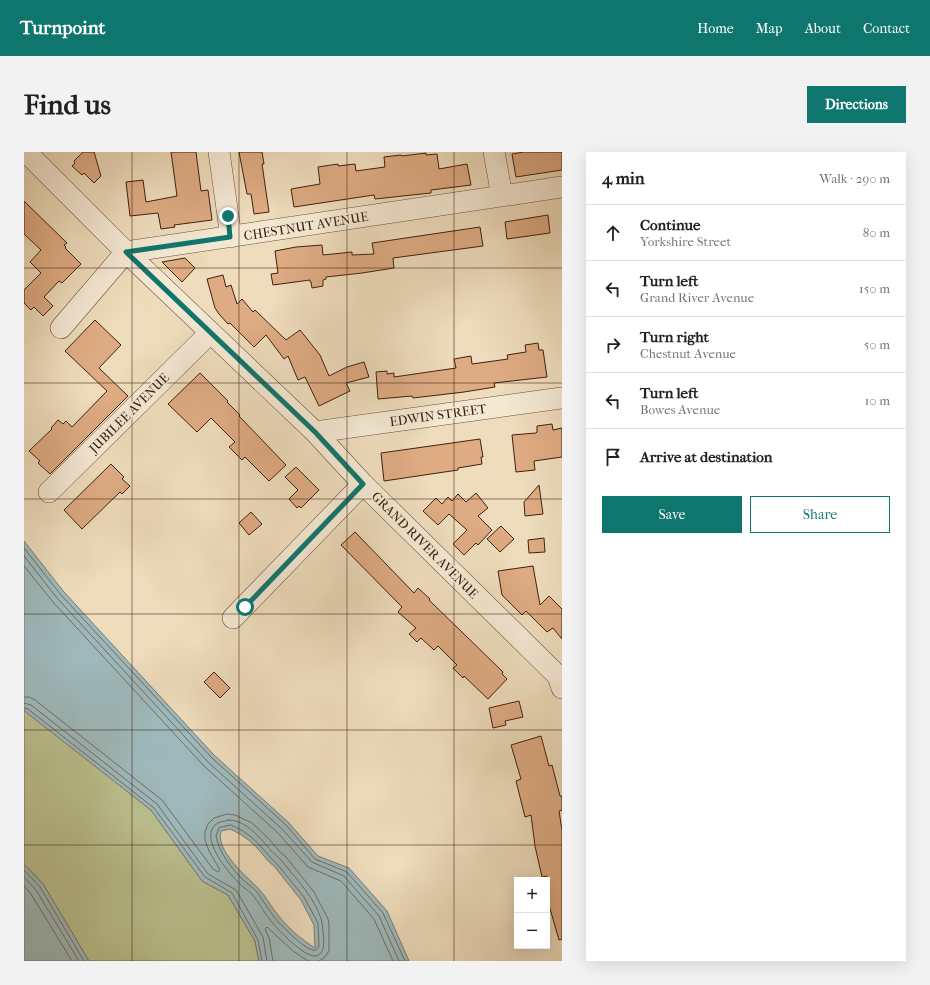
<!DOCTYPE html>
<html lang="en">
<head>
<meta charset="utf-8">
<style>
	:root { --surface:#fff; --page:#f2f2f2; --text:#202124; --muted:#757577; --line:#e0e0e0; --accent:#0f766e }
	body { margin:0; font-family:"IM FELL French Canon",serif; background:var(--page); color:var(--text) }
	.controls { position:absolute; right:12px; bottom:12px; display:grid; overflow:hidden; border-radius:0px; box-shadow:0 4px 16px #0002 }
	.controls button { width:36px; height:36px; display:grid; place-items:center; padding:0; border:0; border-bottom:1px solid var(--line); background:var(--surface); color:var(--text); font:20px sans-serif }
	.stop { position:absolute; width:12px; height:12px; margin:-9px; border:3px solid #0f766e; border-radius:50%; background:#fff }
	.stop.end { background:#0f766e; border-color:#fff; box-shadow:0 1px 4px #0008 }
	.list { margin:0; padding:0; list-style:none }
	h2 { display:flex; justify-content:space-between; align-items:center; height:52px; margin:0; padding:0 16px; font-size:17px }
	h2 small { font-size:13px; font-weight:400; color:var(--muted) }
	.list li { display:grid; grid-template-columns:26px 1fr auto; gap:12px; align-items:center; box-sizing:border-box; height:56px; padding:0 16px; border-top:1px solid var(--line) }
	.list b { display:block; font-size:15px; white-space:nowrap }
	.list p { margin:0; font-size:13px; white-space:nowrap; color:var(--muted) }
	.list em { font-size:13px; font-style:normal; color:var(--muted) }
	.actions { display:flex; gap:8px; padding:12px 16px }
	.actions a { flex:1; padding:9px 0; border:1px solid var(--accent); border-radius:0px; text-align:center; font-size:14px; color:var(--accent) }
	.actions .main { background:var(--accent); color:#fff }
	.icon { flex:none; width:22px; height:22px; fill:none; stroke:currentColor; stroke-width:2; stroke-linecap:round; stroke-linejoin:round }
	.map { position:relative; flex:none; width:538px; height:809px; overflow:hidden; border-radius:0px }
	header { display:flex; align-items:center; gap:24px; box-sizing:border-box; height:56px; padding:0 20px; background:var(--accent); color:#fff }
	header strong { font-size:19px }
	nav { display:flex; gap:22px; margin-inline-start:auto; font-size:14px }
	.intro { display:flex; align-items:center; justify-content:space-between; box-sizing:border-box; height:96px; padding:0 24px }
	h1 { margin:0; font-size:28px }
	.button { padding:10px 18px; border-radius:0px; background:var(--accent); color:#fff; font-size:14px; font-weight:700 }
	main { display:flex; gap:24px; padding:0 24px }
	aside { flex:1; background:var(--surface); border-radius:0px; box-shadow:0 4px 16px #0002 }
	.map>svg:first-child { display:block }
</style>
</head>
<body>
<header>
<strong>Turnpoint</strong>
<nav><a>Home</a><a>Map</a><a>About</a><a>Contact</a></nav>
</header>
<div class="intro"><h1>Find us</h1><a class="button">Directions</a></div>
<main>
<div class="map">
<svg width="538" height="809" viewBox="0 0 538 809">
	<rect width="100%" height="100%" fill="#eedcbc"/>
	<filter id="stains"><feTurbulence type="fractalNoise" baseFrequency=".005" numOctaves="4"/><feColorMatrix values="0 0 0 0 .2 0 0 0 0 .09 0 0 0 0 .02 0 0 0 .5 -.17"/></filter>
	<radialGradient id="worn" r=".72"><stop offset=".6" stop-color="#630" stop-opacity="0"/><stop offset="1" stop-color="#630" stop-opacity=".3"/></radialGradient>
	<path fill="#bbbf8e" stroke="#7d7050" d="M 0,558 L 127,658 L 178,729 L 204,743 L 231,789 L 235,809 L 65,809 L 19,732 L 0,712 Z"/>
	<path fill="#9eb9bb" stroke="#787c77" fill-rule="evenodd" d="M 0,389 L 40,440 L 190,603 L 264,670 L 294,704 L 325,716 L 363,759 L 385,809 L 235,809 L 231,789 L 204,743 L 178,729 L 127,658 L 3,561 L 0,558 ZM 206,677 C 217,682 226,688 235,698 C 240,704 244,710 250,714 L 277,748 L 290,773 L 291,796 C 277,787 264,776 254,763 C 247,755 242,744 234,736 C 222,724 191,698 197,679 Z
		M 0,712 L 19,732 L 65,809 L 0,809 Z"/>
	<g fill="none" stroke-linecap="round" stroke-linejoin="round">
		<path stroke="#6e6d66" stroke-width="1" d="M 0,396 L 37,443 L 188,606 L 262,673 L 291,707 L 323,720 L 359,761 L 381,809
			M 0,404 L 33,446 L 184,610 L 258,677 L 288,710 L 320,724 L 355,764 L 375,809
			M 0,414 L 29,450 L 180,614 L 254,681 L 284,715 L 317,729 L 350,767 L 369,809
			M 0,545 L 5,545 L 11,548 L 138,648 L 189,717 L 194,720 L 196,718 L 185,699 L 181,688 L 181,680 L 184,672 L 190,666 L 203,662 L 211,663 L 228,671 L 245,687 L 256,700 L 262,705 L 290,740 L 304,767 L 305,772 L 305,799 L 301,805 L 295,809
			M 0,551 L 7,553 L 133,652 L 184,722 L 212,738 L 239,785 L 243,809
			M 0,556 L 4,557 L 130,656 L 181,725 L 208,741 L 234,788 L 238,809
			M 205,668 C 228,669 241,695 257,708 C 273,728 299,754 299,780 C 300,788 302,801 292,804 C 281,806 254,778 247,769 C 240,761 235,750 228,742 C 224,738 218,735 214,730 C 204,720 176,687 191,673 C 194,670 201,669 205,668 Z
			M 207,673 C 219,678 229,685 238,696 C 243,701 247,707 253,712 L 280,745 L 294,771 L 295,794 L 292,798 C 283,801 257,773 250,765 C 244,757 239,748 233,740 C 229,735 223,732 219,728 C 207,716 195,700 192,684 L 195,676 Z
			M 0,718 L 16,735 L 60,809
			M 0,725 L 12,738 L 55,809
			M 0,734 L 7,742 L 48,809
			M 249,809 L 245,786 L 241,777 L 243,775 L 269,799 L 284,809"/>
	</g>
	<path fill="#deab83" stroke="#3f2111" d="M 59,0 L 70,0 L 77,24 L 70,31 L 60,21 L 58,23 L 48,14 L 51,11 L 50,9 Z
		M 147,0 L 172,0 L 177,39 L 184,38 L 188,68 L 150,73 L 151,75 L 137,77 L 134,61 L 106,64 L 102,30 L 119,28 L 122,50 L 153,44 Z
		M 215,0 L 238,0 L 240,12 L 238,12 L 245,60 L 230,62 L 227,42 L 223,42 Z
		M 500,0 L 538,0 L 538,18 L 492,25 L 488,2 Z
		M 402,1 L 402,3 L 413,2 L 415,17 L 443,12 L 447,33 L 407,38 L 407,41 L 388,43 L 351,47 L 350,43 L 270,55 L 267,37 L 296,32 L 294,15 L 314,12 L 314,14 L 331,12 L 332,19 L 361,15 L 360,5 L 377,3 L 378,4 Z
		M 0,49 L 43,91 L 40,93 L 42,95 L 41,96 L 57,112 L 38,131 L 35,129 L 20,145 L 29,154 L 19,164 L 10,155 L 7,158 L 0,151 L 0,138 L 17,121 L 6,110 L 17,98 L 0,82 Z
		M 524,63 L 526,81 L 483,87 L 481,70 Z
		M 456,75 L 459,94 L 369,106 L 370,116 L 338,121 L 302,125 L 302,127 L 299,128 L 299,134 L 288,136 L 287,130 L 286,130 L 286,128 L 249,133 L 247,122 L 254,121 L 251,99 L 272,95 L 298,93 L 299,103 L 328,100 L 328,103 L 350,102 L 348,91 Z
		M 161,106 L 171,116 L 158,130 L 138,110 Z
		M 199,123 L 202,135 L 207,133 L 213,152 L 218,147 L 229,160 L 231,158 L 262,188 L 276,178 L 296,203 L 305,224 L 323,215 L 340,210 L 345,225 L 322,231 L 326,239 L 295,254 L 281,225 L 274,228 L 264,204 L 260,207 L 242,183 L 230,195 L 206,171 L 204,172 L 195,162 L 191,156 L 183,127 Z
		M 71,168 L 97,193 L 75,216 L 104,244 L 26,322 L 14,311 L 16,309 L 5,299 L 28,277 L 27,276 L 34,268 L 39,272 L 42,269 L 48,275 L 83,239 L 41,199 Z
		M 514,191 L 515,198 L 519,198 L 523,225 L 470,231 L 471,235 L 440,240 L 389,246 L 388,244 L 354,247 L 352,220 L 363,219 L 363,222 L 370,221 L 370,225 L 432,216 L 430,207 L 447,204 L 448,212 L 484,207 L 483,203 L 502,200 L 501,193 Z
		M 176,221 L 204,249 L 203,250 L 216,263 L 215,264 L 262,313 L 245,329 L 221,305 L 218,308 L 205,295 L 211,290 L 187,266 L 173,280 L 144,252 Z
		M 528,272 L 529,278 L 538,276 L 538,305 L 510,309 L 511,318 L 492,320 L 488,283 L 512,281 L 513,280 L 513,274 Z
		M 456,287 L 459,305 L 457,305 L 458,312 L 434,316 L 434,318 L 360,329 L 357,301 Z
		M 87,312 L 100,325 L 98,327 L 106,334 L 98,342 L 96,340 L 58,377 L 40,358 Z
		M 272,315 L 295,338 L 277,356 L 275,354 L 273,356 L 265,347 L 274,338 L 261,325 Z
		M 515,333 L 519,362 L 501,364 L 500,350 Z
		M 452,341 L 464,356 L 454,364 L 468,378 L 454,393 L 452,391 L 440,403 L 429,392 L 443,378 L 425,362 L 414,373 L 399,359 L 412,346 L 418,352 L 424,345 L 428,349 L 434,342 L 442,350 Z
		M 227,360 L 238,372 L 225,383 L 215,371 Z
		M 477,374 L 490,387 L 476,400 L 463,387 Z
		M 331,380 L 390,441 L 394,436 L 406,447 L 405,448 L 479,520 L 478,522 L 483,527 L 464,547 L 440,524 L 439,526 L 429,516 L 433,513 L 414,494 L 410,498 L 397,486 L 393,490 L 385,482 L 392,476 L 374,460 L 378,455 L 317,393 Z
		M 520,386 L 521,400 L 505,401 L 504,388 Z
		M 509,414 L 516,453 L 525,444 L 538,457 L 538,487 L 529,476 L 523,480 L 502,459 L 498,463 L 478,443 L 474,419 Z
		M 190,520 L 206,536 L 196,546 L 180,530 Z
		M 495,549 L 499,565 L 481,569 L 482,573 L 469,576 L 465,556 Z
		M 517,584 L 525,614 L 528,613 L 536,644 L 538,644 L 538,658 L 535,659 L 538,678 L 538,787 L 535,788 L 523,746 L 523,724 L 518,725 L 511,694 L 507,663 L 501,665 L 492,629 L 497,627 L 487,593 Z"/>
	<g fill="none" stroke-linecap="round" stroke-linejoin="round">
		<defs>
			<path id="minor" d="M 2,0 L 102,100 L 291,280 L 339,332 L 534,524 L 538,536
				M 195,0 L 207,85
				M 470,0 L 478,44
				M 37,176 L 102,100 L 538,35
				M 291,280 L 538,246
				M 25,340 L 186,181
				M 209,466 L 339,332"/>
		</defs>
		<use href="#minor" stroke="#6b503c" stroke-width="22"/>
		<use href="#minor" stroke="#f4e8d3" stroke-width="21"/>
	</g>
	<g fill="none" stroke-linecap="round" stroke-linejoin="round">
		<path stroke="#0f766e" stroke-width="5" d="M 204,64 L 206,85 L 102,100 L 291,280 L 339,332 L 221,455"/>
	</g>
	<path fill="none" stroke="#3f2111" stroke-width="1" stroke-opacity="0.55" d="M 108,0 L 108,809M 215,0 L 215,809M 323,0 L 323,809M 430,0 L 430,809M 0,116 L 538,116M 0,231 L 538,231M 0,347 L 538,347M 0,462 L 538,462M 0,578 L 538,578M 0,693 L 538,693"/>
	<g text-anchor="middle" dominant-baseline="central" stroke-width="3" stroke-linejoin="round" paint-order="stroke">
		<g font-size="13" fill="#3f2111" stroke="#f4e8d3">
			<text transform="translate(282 74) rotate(-9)">CHESTNUT AVENUE</text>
			<text transform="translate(105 261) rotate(-45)">JUBILEE AVENUE</text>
			<text transform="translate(414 263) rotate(-8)">EDWIN STREET</text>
			<text transform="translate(401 393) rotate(45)">GRAND RIVER AVENUE</text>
		</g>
	</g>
	<rect width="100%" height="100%" filter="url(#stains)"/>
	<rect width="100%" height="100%" fill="url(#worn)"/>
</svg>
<div class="controls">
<button>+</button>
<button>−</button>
</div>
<div class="stop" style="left:221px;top:455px"></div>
<div class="stop end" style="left:204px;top:64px"></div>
</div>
<aside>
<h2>4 min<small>Walk · 290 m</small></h2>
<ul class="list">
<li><svg class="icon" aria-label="ahead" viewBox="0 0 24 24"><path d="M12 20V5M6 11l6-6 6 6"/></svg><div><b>Continue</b><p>Yorkshire Street</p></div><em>80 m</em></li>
<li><svg class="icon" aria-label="left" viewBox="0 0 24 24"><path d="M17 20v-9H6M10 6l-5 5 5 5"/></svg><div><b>Turn left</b><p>Grand River Avenue</p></div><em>150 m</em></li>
<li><svg class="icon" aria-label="right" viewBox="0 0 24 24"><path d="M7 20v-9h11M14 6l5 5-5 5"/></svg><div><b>Turn right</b><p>Chestnut Avenue</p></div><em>50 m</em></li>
<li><svg class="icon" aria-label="left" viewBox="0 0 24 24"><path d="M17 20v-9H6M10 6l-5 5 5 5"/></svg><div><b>Turn left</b><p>Bowes Avenue</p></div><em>10 m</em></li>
<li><svg class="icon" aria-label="arrive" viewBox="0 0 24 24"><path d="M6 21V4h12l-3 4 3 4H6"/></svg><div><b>Arrive at destination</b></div></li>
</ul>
<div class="actions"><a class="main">Save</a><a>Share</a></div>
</aside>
</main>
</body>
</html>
